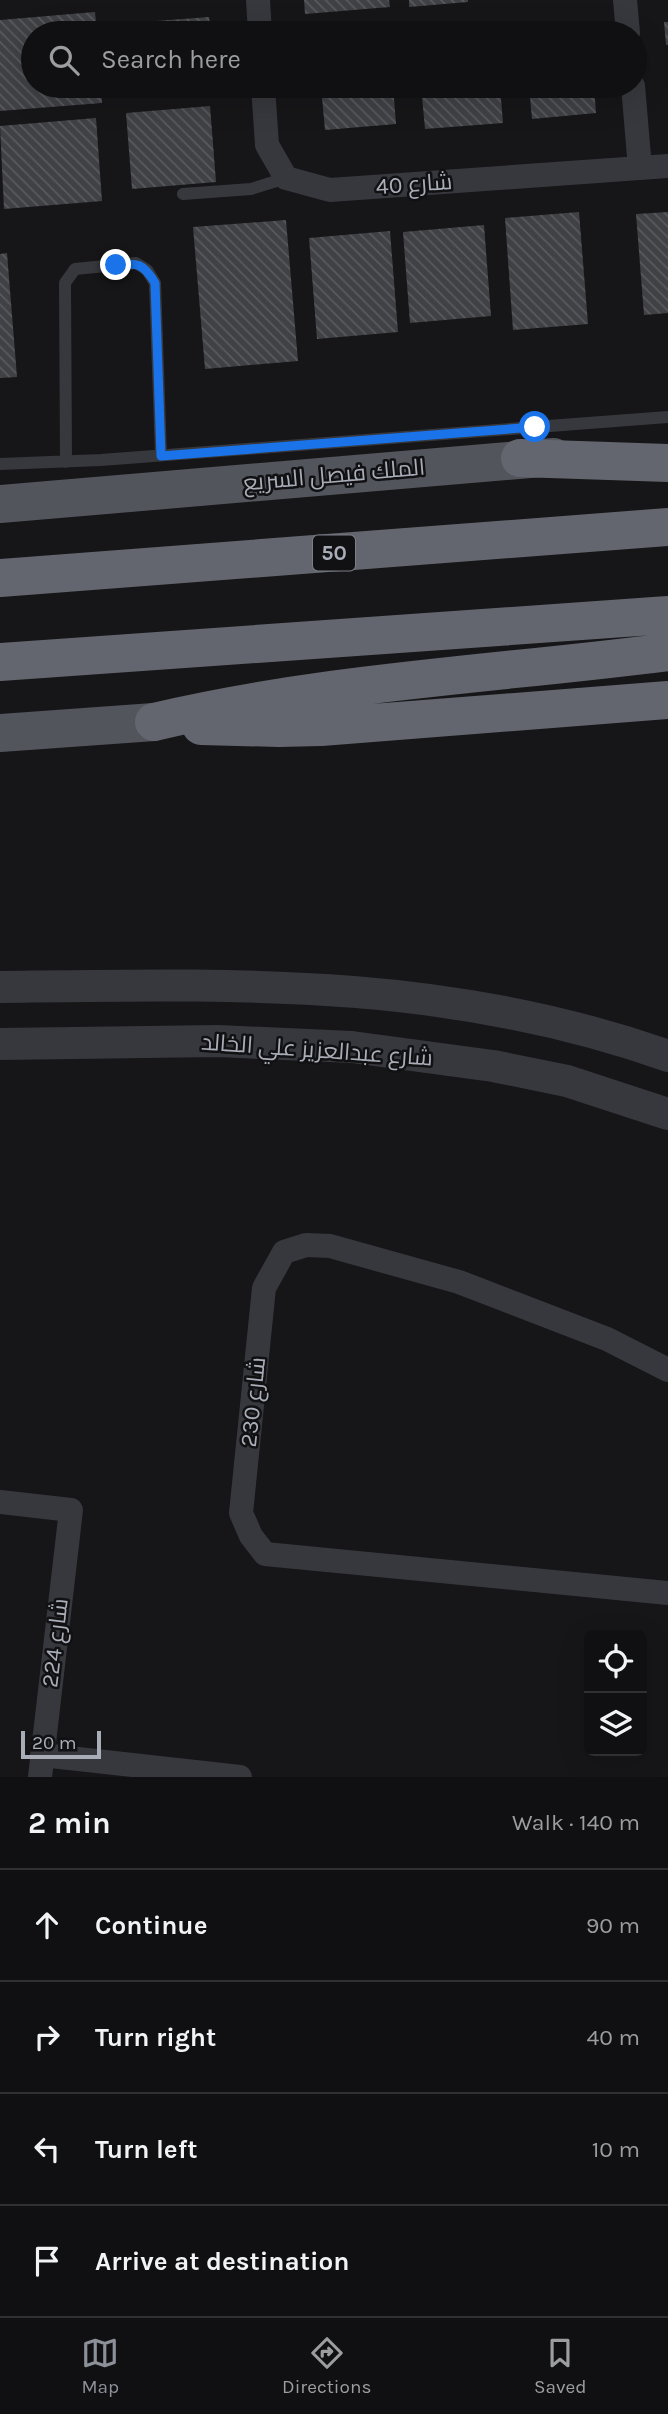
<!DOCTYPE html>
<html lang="en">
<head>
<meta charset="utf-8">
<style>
	:root { --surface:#101012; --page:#1e1e20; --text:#f1f3f6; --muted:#9c9d9f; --line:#303032; --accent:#8c9099 }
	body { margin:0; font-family:Karla,Cairo,sans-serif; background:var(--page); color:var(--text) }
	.controls { position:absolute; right:21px; bottom:21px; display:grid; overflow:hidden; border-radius:10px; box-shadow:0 7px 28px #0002 }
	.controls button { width:63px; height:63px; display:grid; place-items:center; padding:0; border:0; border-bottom:2px solid var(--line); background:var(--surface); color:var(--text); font:35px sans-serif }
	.scale { position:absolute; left:21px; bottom:18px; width:80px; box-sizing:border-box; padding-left:7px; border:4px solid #a8adb8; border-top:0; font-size:19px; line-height:24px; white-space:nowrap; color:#a8adb8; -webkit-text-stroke:5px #111113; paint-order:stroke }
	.stop { position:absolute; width:21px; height:21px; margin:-16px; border:5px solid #1a73e8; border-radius:50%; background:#fff }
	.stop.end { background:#1a73e8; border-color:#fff; box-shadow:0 2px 7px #0008 }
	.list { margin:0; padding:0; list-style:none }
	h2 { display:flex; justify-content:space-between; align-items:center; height:91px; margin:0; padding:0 28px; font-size:30px }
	h2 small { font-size:23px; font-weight:400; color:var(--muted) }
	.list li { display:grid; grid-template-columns:46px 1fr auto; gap:21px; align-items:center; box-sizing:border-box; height:112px; padding:0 28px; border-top:2px solid var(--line) }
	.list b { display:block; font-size:26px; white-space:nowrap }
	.list em { font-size:23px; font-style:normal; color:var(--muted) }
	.icon { flex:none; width:38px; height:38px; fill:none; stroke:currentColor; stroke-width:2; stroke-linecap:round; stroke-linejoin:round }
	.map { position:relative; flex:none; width:668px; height:1777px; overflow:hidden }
	.search { position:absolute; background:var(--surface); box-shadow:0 7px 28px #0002; left:21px; right:21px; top:21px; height:77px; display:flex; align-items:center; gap:18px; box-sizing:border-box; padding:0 24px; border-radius:38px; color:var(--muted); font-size:26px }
	.sheet { height:539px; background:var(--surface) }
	nav { display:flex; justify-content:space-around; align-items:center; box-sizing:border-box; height:98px; border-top:2px solid var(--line); background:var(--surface); font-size:19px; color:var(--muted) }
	nav a { display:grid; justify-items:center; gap:4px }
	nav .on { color:var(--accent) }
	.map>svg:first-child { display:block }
</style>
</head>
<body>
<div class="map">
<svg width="668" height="1777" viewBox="0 0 668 1777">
	<defs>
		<pattern id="building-back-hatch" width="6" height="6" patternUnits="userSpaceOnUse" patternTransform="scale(1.75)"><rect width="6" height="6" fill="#404145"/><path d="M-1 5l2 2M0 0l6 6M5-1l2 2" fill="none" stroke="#595a5e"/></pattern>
	</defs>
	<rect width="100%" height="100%" fill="#161618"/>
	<path fill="url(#building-back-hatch)" d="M 304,0 L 389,0 L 390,7 L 305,14 Z
		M 409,0 L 468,0 L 468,2 L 409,7 Z
		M 95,12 L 97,33 L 33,33 L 33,86 L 101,86 L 102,103 L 0,111 L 0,20 Z
		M 209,17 L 211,33 L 116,33 L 116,24 Z
		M 664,22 L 668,22 L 668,45 L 666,45 Z
		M 120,86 L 174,86 L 174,88 L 121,92 Z
		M 321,86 L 393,86 L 396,124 L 325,130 Z
		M 421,86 L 500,86 L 503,123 L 425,129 Z
		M 529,86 L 594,86 L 596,113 L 532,119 Z
		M 210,106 L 216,182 L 132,189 L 126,113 Z
		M 96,118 L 102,201 L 4,209 L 0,126 Z
		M 579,212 L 588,324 L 513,330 L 505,218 Z
		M 668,212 L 668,313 L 644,315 L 636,214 Z
		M 286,220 L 298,361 L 205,369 L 193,227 Z
		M 484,225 L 491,316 L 410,323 L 403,232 Z
		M 390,231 L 398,332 L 317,339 L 309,238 Z
		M 7,253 L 17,377 L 0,378 L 0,254 Z"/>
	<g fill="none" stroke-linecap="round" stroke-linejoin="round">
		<path stroke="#37383d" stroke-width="12" d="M 183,194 L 251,189 L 286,178
			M 66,462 L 65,283 L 75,269 L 136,263 L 147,270 L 155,283 L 161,455
			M 0,464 L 101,460 L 668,417"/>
		<path stroke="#37383d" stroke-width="24" d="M 258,0 L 260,33
			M 625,0 L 628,33
			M 263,86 L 267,145 L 286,178 L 330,190 L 668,166
			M 633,86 L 640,168
			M 668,1370 L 607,1339 L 459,1282 L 330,1246 L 306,1245 L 284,1252 L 264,1288 L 241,1513 L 251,1536 L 265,1554 L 668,1593
			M 0,1502 L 71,1510 L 40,1777
			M 42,1755 L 240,1777"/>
		<path stroke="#37383d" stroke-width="32" d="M 0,987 C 232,984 446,977 668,1056
			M 0,1044 L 218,1041 L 352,1047 L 493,1066 L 567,1081 L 668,1114"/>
		<path stroke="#53555c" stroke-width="38" d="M 0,504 L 554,457
			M 0,733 L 154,722"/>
		<path stroke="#63666e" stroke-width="38" d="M 520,458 L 668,463
			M 0,578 L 668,527
			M 0,662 L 668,615
			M 154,722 C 323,682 496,674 668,652
			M 201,726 L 279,728 L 321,727 L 668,700"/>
	</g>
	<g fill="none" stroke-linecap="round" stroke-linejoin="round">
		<path stroke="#1a73e8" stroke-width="9" d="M 116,265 C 138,263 143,263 155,283 L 161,456 L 535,427"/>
	</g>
	<g text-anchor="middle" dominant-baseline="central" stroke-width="5" stroke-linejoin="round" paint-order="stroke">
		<rect fill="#111113" stroke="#7b7e86" stroke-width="2" x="313" y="535.5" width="42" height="35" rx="5"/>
		<g font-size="21" font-weight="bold" fill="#a8adb8">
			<text x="334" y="553">50</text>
		</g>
		<g font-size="23" fill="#a8adb8" stroke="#111113">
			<text transform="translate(414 184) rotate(-4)">شارع 40</text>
			<text transform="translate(334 475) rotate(-5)">الملك فيصل السريع</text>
			<text transform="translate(317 1050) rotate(4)">شارع عبدالعزيز علي الخالد</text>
			<text transform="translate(253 1402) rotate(-84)">شارع 230</text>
			<text transform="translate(55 1643) rotate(-83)">شارع 224</text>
		</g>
	</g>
</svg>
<div class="controls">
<button><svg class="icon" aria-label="locate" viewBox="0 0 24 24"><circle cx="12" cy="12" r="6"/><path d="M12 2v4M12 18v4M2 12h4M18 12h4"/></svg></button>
<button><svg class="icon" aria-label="layers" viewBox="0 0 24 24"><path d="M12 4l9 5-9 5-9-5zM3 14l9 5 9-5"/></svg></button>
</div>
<div class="scale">20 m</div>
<div class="stop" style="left:535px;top:427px"></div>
<div class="stop end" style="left:116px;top:265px"></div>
<div class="search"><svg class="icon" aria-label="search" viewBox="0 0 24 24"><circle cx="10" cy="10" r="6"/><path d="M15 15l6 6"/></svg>Search here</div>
</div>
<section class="sheet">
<h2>2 min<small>Walk · 140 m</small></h2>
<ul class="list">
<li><svg class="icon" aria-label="ahead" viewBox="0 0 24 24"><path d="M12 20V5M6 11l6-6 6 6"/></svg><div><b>Continue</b></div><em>90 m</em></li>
<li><svg class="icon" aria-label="right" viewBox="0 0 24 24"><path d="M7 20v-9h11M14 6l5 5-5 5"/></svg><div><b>Turn right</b></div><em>40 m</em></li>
<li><svg class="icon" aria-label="left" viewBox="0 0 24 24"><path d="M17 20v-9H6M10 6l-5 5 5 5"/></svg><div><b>Turn left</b></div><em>10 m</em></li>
<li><svg class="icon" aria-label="arrive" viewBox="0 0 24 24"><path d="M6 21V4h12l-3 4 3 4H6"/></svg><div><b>Arrive at destination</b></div></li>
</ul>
</section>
<nav>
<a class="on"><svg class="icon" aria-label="map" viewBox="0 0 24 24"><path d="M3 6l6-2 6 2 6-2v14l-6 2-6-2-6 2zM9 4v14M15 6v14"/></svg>Map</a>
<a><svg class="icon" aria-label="directions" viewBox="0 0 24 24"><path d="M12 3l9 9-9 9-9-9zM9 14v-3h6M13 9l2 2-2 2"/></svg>Directions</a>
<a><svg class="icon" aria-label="saved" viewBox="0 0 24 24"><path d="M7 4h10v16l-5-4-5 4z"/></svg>Saved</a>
</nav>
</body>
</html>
